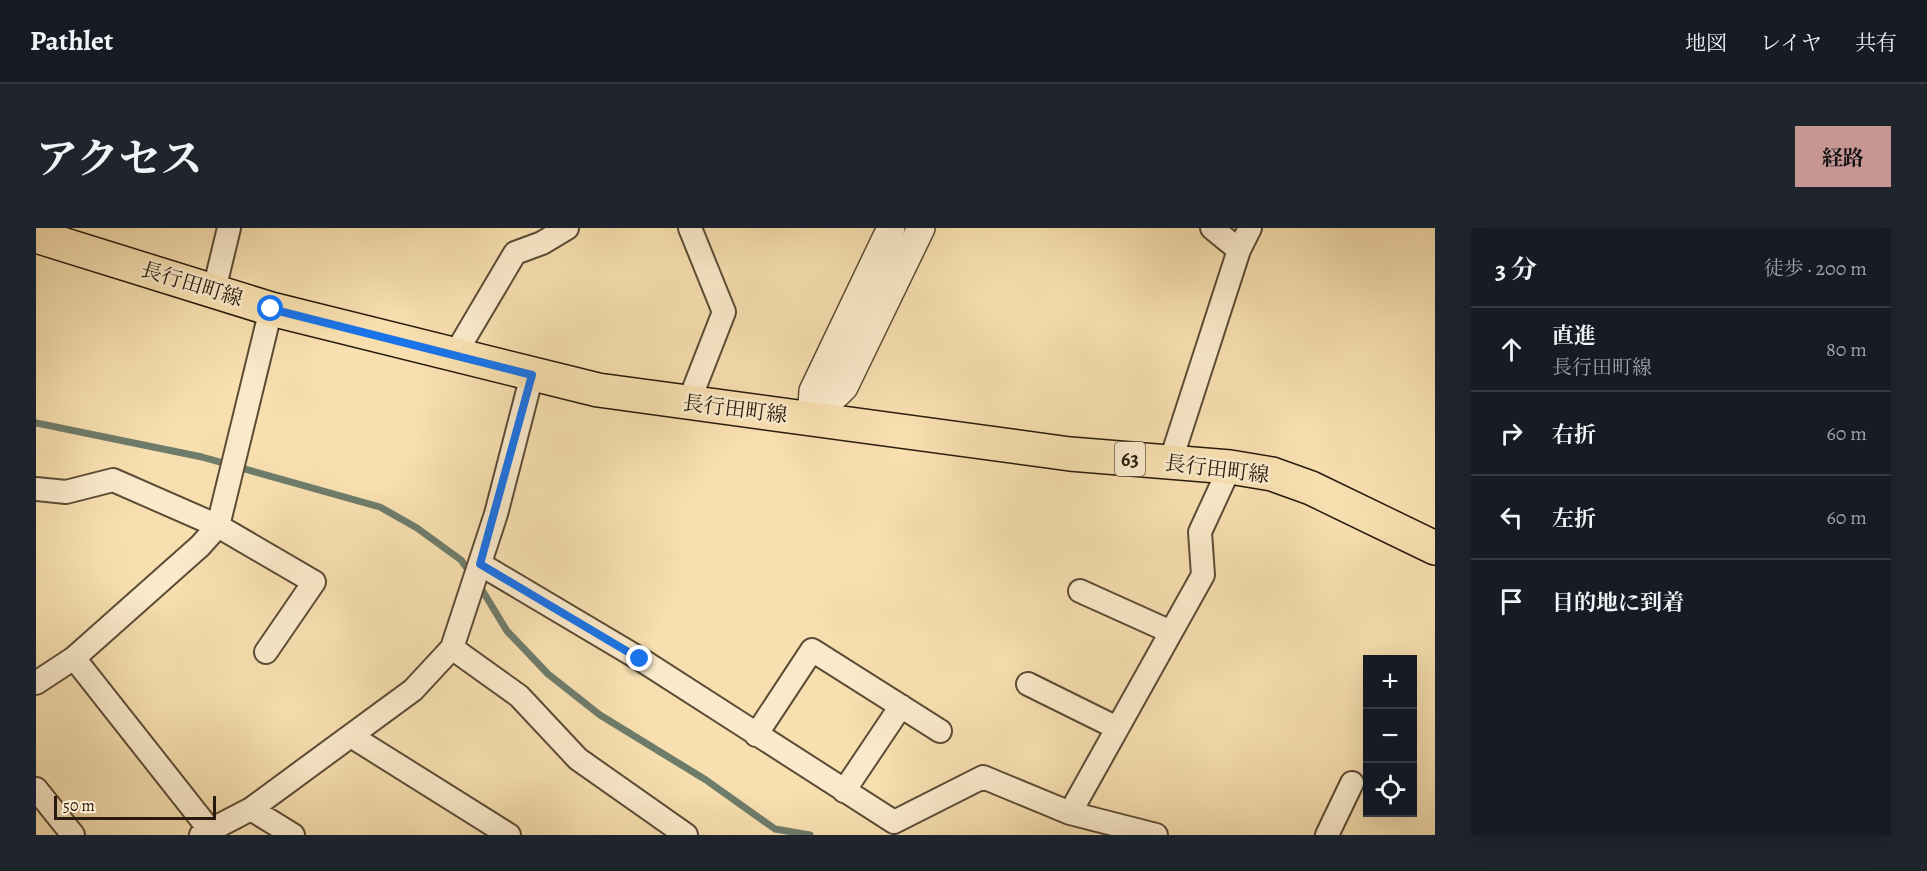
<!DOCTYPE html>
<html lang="ja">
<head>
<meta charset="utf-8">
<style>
	:root { --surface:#171b24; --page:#20242c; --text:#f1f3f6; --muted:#9ea1a6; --line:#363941; --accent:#c59692 }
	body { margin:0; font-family:Alegreya,"Noto Serif JP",serif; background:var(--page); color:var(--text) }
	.controls { position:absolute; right:18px; bottom:18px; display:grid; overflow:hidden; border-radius:0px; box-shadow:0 6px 24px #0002 }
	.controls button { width:54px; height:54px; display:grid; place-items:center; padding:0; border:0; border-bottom:2px solid var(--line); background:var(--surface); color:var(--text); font:30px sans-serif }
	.scale { position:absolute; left:18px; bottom:15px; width:162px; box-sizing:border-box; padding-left:6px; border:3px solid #281b0d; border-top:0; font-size:16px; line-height:21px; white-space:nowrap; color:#281b0d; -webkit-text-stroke:4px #faeacb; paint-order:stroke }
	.stop { position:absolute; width:18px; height:18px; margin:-14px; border:4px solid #1a73e8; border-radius:50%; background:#fff }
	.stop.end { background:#1a73e8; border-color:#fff; box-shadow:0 2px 6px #0008 }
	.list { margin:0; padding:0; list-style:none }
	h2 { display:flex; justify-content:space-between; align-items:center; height:78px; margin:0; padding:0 24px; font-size:26px }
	h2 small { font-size:20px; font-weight:400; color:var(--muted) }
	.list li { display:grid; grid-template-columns:39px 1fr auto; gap:18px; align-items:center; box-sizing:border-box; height:84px; padding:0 24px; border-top:2px solid var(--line) }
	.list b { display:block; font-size:22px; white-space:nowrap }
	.list p { margin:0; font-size:20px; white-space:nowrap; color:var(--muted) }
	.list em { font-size:20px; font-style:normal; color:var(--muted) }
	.icon { flex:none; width:33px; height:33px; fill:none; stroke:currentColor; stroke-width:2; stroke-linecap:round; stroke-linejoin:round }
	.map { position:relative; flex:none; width:1399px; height:607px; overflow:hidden; border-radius:0px }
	header { display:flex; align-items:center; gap:36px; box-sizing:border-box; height:84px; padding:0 30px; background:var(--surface); border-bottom:2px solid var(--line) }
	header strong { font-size:28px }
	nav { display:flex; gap:33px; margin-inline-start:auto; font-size:21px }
	.intro { display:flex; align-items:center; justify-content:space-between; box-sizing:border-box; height:144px; padding:0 36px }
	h1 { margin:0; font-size:42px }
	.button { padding:15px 27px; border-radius:0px; background:var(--accent); color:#111; font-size:21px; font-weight:700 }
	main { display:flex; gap:36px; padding:0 36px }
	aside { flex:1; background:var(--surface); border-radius:0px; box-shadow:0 6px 24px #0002 }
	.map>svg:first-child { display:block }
</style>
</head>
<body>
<header>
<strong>Pathlet</strong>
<nav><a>地図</a><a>レイヤ</a><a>共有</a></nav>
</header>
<div class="intro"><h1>アクセス</h1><a class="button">経路</a></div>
<main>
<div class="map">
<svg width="1399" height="607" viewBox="0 0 1399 607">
	<rect width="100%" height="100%" fill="#f7dfaf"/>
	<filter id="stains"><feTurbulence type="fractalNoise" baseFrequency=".00333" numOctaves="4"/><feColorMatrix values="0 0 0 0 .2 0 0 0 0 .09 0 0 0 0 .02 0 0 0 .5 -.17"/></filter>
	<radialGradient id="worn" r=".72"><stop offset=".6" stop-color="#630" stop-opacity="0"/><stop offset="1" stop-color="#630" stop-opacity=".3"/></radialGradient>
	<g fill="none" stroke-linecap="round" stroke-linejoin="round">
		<path stroke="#6e7c6b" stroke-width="7" d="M 0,195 L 166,229 L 344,279 L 381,300 L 425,332 L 435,346
			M 443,357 L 471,403 L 512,446 L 564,487 L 670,552 L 739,601 L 774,607"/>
		<defs>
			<path id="minor" d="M 1176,0 L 1203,22
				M 178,62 L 193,0
				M 418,128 L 479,25 L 506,15 L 531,0
				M 652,176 L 688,84 L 654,0
				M 1134,235 L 1203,22 L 1214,0
				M 0,261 L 30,264 L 77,252 L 182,298 L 278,354 L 230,424
				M 444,336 L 604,431 L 858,594 L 947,549 L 1034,585 L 1120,607
				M 1044,363 L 1135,404
				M 416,420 L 483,468 L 542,531 L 650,607
				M 38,430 L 173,601
				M 0,455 L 38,430 L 164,318 L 182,298 L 235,81
				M 992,456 L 1081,500
				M 720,507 L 776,422 L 904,503
				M 315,508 L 473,607
				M 0,561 L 37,607
				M 808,563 L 865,478
				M 215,581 L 257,607
				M 1034,585 L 1167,347 L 1164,304 L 1194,239
				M 165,607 L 215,581 L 377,462 L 416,420 L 460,286 L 496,147
				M 1291,607 L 1316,555"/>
			<path id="tertiary" d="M 775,191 L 808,159 L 885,0
				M 775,191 L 777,163 L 855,0"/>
			<path id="primary" d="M 0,8 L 235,81 L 562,162 L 1034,226 L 1194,239 L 1236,246 L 1275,260 L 1399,320"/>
		</defs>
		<use href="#minor" stroke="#5c4c36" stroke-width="26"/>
		<use href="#tertiary" stroke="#5c4c36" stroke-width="30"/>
		<use href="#primary" stroke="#281b0d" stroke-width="36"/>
		<use href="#minor" stroke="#faeacb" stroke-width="22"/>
		<use href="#tertiary" stroke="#faeacb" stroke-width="27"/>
		<use href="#primary" stroke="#f7dfaf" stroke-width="33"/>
	</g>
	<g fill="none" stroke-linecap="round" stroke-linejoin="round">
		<path stroke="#1a73e8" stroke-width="8" d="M 235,81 L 496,147 L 444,336 L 604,431"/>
	</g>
	<g text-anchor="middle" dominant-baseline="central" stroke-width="5" stroke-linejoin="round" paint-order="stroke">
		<rect fill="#faeacb" stroke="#675946" stroke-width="1.5" x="1079" y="214" width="30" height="34" rx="4.5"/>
		<g font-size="20" font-weight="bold" fill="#281b0d">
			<text x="1094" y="231">63</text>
		</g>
		<g font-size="21" fill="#281b0d" stroke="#faeacb">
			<text transform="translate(156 56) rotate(17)">長行田町線</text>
			<text transform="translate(699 181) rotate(7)">長行田町線</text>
			<text transform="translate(1181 241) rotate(7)">長行田町線</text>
		</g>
	</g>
	<rect width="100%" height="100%" filter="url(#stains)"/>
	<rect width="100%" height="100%" fill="url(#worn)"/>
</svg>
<div class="controls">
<button>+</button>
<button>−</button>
<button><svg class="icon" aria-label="locate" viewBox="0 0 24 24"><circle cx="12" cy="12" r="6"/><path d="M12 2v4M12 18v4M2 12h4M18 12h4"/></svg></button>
</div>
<div class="scale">50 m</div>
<div class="stop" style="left:235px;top:81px"></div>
<div class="stop end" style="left:604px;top:431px"></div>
</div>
<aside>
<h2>3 分<small>徒歩 · 200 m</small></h2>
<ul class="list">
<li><svg class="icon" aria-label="ahead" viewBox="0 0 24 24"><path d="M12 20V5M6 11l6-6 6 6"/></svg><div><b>直進</b><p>長行田町線</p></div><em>80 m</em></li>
<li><svg class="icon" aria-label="right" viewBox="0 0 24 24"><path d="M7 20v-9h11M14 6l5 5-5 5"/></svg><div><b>右折</b></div><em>60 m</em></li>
<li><svg class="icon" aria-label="left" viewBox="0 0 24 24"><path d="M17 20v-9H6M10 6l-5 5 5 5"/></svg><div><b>左折</b></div><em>60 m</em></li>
<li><svg class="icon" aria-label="arrive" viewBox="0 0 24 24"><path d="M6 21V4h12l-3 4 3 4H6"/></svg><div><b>目的地に到着</b></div></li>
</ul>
</aside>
</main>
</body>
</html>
